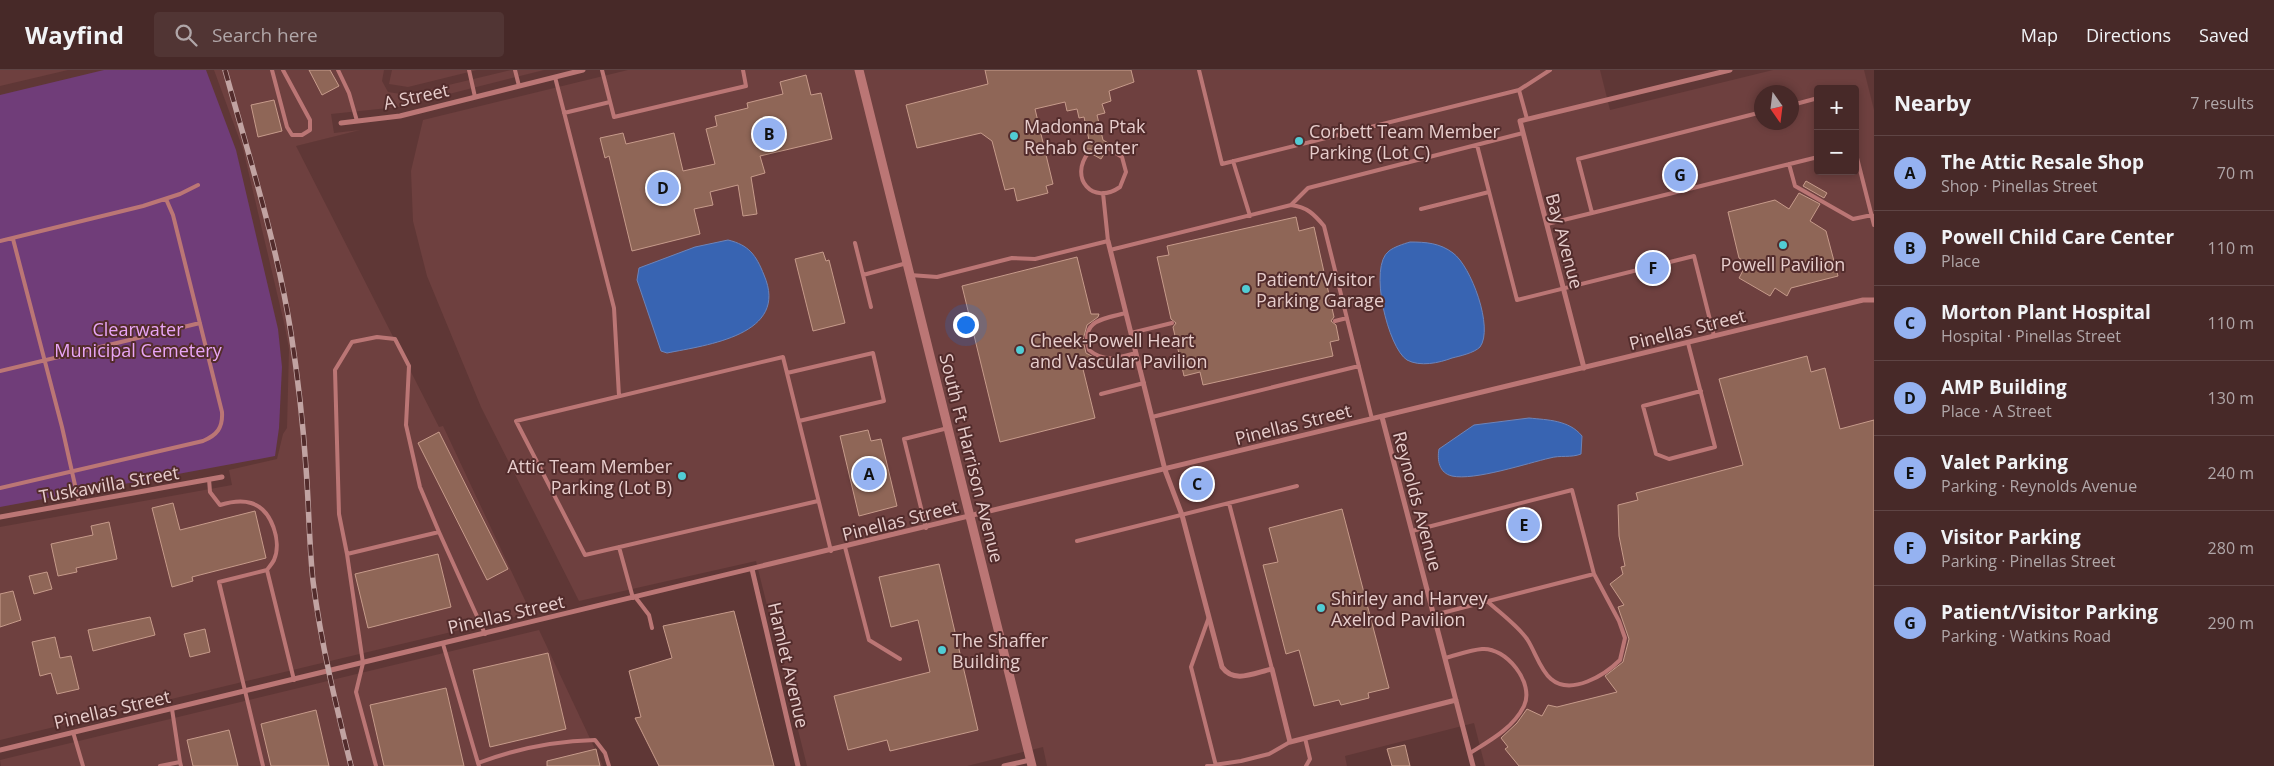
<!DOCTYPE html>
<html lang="en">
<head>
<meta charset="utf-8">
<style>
	:root { --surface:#472928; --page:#513534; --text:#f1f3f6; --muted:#b0a6a8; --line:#5f4545; --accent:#95b2f1 }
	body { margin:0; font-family:"Open Sans",sans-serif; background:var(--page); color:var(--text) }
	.controls { position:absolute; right:15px; top:15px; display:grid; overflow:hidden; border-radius:5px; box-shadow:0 2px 8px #0003 }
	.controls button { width:45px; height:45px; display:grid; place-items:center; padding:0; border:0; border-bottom:1px solid var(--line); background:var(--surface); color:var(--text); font:25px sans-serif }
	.compass { position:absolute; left:1754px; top:15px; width:45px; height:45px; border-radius:50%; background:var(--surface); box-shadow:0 2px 8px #0003; rotate:166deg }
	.you { position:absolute; left:965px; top:254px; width:18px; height:18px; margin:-12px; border:4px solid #fff; border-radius:50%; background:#1a73e8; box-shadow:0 0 0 8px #1a73e833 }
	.badge { display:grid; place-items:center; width:32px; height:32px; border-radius:50%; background:var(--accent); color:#111; font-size:16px; font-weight:700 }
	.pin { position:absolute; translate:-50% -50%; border:2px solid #fff; box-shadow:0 1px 5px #0006 }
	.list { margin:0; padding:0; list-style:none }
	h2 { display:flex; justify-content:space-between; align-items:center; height:65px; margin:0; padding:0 20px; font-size:21px }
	h2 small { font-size:16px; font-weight:400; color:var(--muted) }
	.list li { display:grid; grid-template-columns:32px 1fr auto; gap:15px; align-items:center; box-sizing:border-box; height:75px; padding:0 20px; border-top:1px solid var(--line) }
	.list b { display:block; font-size:19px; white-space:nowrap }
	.list p { margin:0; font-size:16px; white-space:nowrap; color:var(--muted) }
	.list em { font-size:16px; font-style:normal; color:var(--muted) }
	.icon { flex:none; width:28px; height:28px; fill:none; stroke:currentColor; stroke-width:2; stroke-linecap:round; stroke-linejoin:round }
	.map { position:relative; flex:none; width:1874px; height:696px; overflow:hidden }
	header { display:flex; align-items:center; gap:30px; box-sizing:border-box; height:70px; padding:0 25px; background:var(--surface); border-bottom:1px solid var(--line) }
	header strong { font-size:24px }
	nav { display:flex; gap:28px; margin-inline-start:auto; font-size:18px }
	.search { width:350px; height:45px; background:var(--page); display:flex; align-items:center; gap:12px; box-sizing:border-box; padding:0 18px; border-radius:5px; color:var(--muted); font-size:19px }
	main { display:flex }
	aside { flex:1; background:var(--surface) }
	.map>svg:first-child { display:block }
</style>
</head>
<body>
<header>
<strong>Wayfind</strong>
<div class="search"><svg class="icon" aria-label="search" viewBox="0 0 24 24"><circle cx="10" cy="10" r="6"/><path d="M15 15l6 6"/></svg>Search here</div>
<nav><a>Map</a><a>Directions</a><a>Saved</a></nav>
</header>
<main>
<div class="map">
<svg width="1874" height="696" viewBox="0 0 1874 696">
	<rect width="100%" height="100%" fill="#5f3736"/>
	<path fill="#6e403f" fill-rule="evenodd" d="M 0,0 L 68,0 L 0,16 Z
		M 214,0 L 384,0 L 382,11 L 388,22 L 407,25 L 511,0 L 544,0 L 398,37 L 331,44 L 334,63 L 360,60 L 296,76 L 439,357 L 443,356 L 531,543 L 0,670 L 0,457 L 232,415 L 229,400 L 277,389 L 283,364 L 287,358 L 289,279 L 285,257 L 243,79 Z
		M 392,0 L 477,0 L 408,17 L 389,14 Z
		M 628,0 L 1600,0 L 1610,40 L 1773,0 L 1864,0 L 1874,40 L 1874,696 L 1485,696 L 1474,653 L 1345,686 L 1347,696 L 1047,696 L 1043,677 L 967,696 L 807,696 L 756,491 L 579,531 L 481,337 L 427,206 L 413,151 L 411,101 L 423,50 ZM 1818,19 L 1855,19 L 1855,101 L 1818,101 ZM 1762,22 L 1792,22 L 1792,52 L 1762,52 Z
		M 539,560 L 603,696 L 1,696 L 0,690 Z"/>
	<path fill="#703d79" d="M 104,0 L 206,0 L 236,80 L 278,259 L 282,297 L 279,358 L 275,386 L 0,437 L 0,25 Z"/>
	<path fill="#3864b2" stroke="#6c84ba" d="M 728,170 C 749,175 756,185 764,205 C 790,265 707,275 667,283 L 661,281 L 637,210 L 639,198 L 695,177 Z
		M 1410,172 C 1426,172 1440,173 1453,183 C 1471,196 1494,258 1480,277 C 1474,283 1460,286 1452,288 C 1439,293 1420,297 1407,290 C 1388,278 1368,196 1389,181 C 1394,177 1403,174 1410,172 Z
		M 1529,348 C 1548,350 1569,350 1582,366 L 1581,384 C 1571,388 1560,385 1550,388 C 1528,393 1474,411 1452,406 C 1439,403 1437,390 1439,379 L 1474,355 Z"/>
	<path fill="#8f6657" stroke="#c79b8b" d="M 309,0 L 330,0 L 339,16 L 322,25 Z
		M 985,0 L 1131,0 L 1134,12 L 1109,21 L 1111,31 L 1102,34 L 1105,43 L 1097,45 L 1103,70 L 1110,74 L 1105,76 L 1106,81 L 1101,89 L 1092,84 L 1091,79 L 1084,79 L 1089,70 L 1084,47 L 1079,48 L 1077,39 L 1067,41 L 1065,32 L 1035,39 L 1053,114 L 1046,116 L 1048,123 L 1017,131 L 1014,118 L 1005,120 L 992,71 L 981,63 L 917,78 L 906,35 L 988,14 Z
		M 806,5 L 811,25 L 821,23 L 832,69 L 760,86 L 765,103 L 751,107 L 757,144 L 743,146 L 738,115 L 710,122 L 713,135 L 694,139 L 700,164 L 632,181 L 609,86 L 605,88 L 600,68 L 623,63 L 626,74 L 674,63 L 683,101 L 715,94 L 706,59 L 717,56 L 715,46 L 748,38 L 747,33 L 783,24 L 780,12 Z
		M 274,30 L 282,61 L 258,67 L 251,35 Z
		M 1806,111 L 1827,123 L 1824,128 L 1803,116 Z
		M 1799,123 L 1820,134 L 1810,151 L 1826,161 L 1838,206 L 1791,218 L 1787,226 L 1775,218 L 1770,226 L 1739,208 L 1747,193 L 1739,188 L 1728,142 L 1775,130 L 1789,139 Z
		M 1296,147 L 1299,161 L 1314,157 L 1334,247 L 1331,251 L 1336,255 L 1339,270 L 1330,272 L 1333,286 L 1203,315 L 1200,302 L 1184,306 L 1173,257 L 1176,253 L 1171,249 L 1157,187 L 1169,185 L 1167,176 Z
		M 823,182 L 826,191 L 829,190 L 845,253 L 813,261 L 795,189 Z
		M 1077,187 L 1091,244 L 1099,244 L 1098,247 L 1087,255 L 1083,270 L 1086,283 L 1097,289 L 1081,291 L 1095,348 L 1000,372 L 962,216 Z
		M 1807,286 L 1811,302 L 1825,298 L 1840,359 L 1874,350 L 1874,696 L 1519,696 L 1505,679 L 1508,677 L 1501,668 L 1517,653 L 1527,639 L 1542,646 L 1548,635 L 1557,637 L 1617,622 L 1605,606 L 1623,592 L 1629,569 L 1618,537 L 1624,535 L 1610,514 L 1623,504 L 1621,497 L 1625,496 L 1619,466 L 1618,435 L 1638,430 L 1636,423 L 1743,395 L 1719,309 Z
		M 868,360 L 871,371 L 881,369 L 897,436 L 859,446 L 840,366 Z
		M 439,362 L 508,499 L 487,510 L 418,373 Z
		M 173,433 L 180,460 L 255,441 L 266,488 L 192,507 L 193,511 L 172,517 L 152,438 Z
		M 1342,439 L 1389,618 L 1368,623 L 1369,628 L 1341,635 L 1339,630 L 1314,636 L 1299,580 L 1286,584 L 1263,495 L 1278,492 L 1269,458 Z
		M 109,452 L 117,489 L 76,498 L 77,502 L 58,506 L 51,474 L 93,465 L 91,456 Z
		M 438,484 L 451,537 L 368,558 L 355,504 Z
		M 939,494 L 978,660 L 890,681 L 887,670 L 848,680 L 834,626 L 930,602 L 918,550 L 891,557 L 879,507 Z
		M 47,502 L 52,519 L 34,524 L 29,506 Z
		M 13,521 L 21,550 L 0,557 L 0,524 Z
		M 734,541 L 774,696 L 659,696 L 635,648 L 641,647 L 629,601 L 672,588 L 663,556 Z
		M 150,547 L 155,565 L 93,581 L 88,560 Z
		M 205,559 L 210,582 L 190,587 L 184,564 Z
		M 55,567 L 60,588 L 71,586 L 79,619 L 57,624 L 51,603 L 40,606 L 32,572 Z
		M 548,583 L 566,659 L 490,677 L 473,600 Z
		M 446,618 L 464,696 L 384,696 L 370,635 Z
		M 316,640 L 329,696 L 271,696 L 261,654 Z
		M 229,660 L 238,696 L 193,696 L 187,670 Z
		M 1405,675 L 1410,696 L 1392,696 L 1387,679 Z
		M 596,679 L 600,696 L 547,696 L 547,691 Z"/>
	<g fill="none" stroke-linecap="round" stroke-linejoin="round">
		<path stroke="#bb7675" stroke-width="4" d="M 272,0 L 287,57 L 292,65 L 302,65 L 310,60 L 310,50 L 283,0
			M 338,0 L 349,23 L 357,51
			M 469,0 L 475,27
			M 515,0 L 519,16
			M 602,0 L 614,47 L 746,16 L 743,0
			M 1199,0 L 1222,94 L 1519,20 L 1550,0
			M 555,7 L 614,238 L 619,326
			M 1519,20 L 1527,49
			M 1792,35 L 1818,28
			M 564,43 L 610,32
			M 1477,75 L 1517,230 L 1694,186 L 1714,266
			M 1855,80 L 1874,155
			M 1089,82 C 1068,108 1093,136 1120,117 L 1126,102 L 1122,87 L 1108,78
			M 1233,91 L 1250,146
			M 1789,94 L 1795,116 L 1853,149 L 1872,145
			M 1291,135 L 1308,118 L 1523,63
			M 1421,139 L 1489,122
			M 1592,143 L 1818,87
			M 1547,154 L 1592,143 L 1578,89 L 1762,42
			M 13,169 L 62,357 L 79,433
			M 0,171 L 143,136 L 180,124 L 198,115
			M 855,173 L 871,237
			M 1110,180 L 1291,135 C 1307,137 1314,144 1324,156 L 1372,349
			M 863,205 L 907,193
			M 910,205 L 937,207 L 1012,188 L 1035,189 L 1108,171 L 1103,123
			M 1126,243 C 1103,249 1080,250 1089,280 C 1105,293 1118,288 1136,283
			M 1335,251 L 1347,248
			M 1131,263 L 1172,253
			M 1688,273 C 1697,308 1706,342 1715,377 L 1669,389 L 1656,384 L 1643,336 L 1701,321
			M 0,301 L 200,253
			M 787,303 L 873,283 L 884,331 L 799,351
			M 1101,324 L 1144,313
			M 1152,347 L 1359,296
			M 209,409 L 210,422 L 220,435 C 230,432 241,430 251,433 C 272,439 282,472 274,490 C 272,494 269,497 267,500
			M 0,418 L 203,371 C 217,365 223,358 222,342 L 173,145 L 166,129
			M 818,431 L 585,485 L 516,351 L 783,287 L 831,481
			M 1229,433 L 1272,599
			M 926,458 L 904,369 L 948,358
			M 1412,461 L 1572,420 L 1594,504 L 1619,551 L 1625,568 L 1620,590 C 1605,605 1571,626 1551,609 C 1540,600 1535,581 1527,569 C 1517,555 1500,543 1487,531
			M 1077,471 L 1297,416
			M 619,477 L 633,528
			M 845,477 L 869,570 L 900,589
			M 347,484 L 339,444 L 335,300 L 352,272 L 377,267 L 395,269 L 409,296 L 406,355 L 420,417 L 439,462
			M 636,528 L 649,545 L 652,558
			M 1434,545 L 1594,504
			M 1209,547 L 1191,597 L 1216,696
			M 443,574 L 478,693
			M 1445,588 C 1457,585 1470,580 1482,579 C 1506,577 1535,613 1524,636 C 1513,658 1491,670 1470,683
			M 172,639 L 180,692
			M 73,662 L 83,696
			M 1305,668 L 1310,689 L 1306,696
			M 160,696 L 180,692 L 181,696
			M 263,696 L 219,512 L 267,500 L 294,610
			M 376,696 L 356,622 L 363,593 L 347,484 L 439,462 L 485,564
			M 479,696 L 478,693 C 515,679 556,671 595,670 L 605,683 L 609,696
			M 1207,696 L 1241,691 L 1269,684 L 1290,672"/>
		<path stroke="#bb7675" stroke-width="5" d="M 341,53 L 400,46 L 583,0
			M 1108,171 L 1165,400 L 1182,445 L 1222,597 C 1234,614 1254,603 1272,599 L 1290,672 L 1456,630
			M 1584,298 L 1520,51 L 1730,0
			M 1382,347 L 1473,696
			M 0,447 L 222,407
			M 752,499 L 798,696
			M 0,680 L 1863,230 L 1874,230
			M 1004,696 L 1030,690"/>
		<path stroke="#bb7675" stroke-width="9" d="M 859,0 L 1032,696"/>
		<defs>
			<path id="rail" d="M 225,0 C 249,87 277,174 291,263 C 298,308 303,353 306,398 C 309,436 309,474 313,511 C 321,574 336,635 351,696"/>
		</defs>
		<use href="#rail" stroke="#c1a3a2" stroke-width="5.5"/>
		<use href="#rail" stroke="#532c2c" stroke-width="4" stroke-dasharray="11" stroke-linecap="butt"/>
	</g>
	<g fill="#51ccd4" stroke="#532c2c" stroke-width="2">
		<circle cx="1014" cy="66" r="5"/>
		<circle cx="1299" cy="71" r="5"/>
		<circle cx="1783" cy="175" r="5"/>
		<circle cx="1246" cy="219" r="5"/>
		<circle cx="1020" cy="280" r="5"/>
		<circle cx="682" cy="406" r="5"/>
		<circle cx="1321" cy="538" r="5"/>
		<circle cx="942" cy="580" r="5"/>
	</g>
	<g text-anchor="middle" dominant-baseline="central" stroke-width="4" stroke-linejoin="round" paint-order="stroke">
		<g font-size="18" fill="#e7cdcc" stroke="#532c2c">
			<text transform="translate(416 26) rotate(-12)">A Street</text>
			<text transform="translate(1565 171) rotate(75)">Bay Avenue</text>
			<text transform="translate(1687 259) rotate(-14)">Pinellas Street</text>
			<text transform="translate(1293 354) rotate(-14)">Pinellas Street</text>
			<text transform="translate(972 388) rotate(76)">South Ft Harrison Avenue</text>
			<text transform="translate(109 414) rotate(-10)">Tuskawilla Street</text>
			<text transform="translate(1418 431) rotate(75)">Reynolds Avenue</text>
			<text transform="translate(900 450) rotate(-14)">Pinellas Street</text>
			<text transform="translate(506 544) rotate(-13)">Pinellas Street</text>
			<text transform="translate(789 595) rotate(77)">Hamlet Avenue</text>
			<text transform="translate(112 639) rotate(-13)">Pinellas Street</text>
		</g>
		<g font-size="18" fill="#e7cdcc" stroke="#532c2c" text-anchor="start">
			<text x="1024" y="56">Madonna Ptak<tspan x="1024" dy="21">Rehab Center</tspan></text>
			<text x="1309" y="61">Corbett Team Member<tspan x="1309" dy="21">Parking (Lot C)</tspan></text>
			<text x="1783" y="194" text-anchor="middle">Powell Pavilion</text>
			<text x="1256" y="209">Patient/Visitor<tspan x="1256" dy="21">Parking Garage</tspan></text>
			<text x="1030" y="270">Cheek-Powell Heart<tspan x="1030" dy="21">and Vascular Pavilion</tspan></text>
			<text x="672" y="396" text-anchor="end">Attic Team Member<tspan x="672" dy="21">Parking (Lot B)</tspan></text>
			<text x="1331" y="528">Shirley and Harvey<tspan x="1331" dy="21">Axelrod Pavilion</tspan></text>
			<text x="952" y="570">The Shaffer<tspan x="952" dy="21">Building</tspan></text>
		</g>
		<g font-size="18" fill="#e9a6f6" stroke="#532c2c">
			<text x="138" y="259">Clearwater<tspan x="138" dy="21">Municipal Cemetery</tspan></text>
		</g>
	</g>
</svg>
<div class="controls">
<button>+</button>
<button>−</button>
</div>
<svg class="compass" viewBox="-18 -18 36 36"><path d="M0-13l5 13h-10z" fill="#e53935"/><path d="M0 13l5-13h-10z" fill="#b0a6a8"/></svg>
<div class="you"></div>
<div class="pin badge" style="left:869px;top:404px">A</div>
<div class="pin badge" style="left:769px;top:64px">B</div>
<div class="pin badge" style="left:1197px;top:414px">C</div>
<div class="pin badge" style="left:663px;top:118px">D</div>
<div class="pin badge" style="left:1524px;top:455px">E</div>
<div class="pin badge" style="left:1653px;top:198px">F</div>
<div class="pin badge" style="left:1680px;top:105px">G</div>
</div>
<aside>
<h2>Nearby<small>7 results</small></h2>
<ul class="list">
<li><span class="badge">A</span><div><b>The Attic Resale Shop</b><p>Shop · Pinellas Street</p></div><em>70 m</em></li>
<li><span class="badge">B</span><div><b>Powell Child Care Center</b><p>Place</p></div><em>110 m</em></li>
<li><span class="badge">C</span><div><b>Morton Plant Hospital</b><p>Hospital · Pinellas Street</p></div><em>110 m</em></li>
<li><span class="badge">D</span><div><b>AMP Building</b><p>Place · A Street</p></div><em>130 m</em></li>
<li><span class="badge">E</span><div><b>Valet Parking</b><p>Parking · Reynolds Avenue</p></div><em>240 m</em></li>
<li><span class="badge">F</span><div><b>Visitor Parking</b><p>Parking · Pinellas Street</p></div><em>280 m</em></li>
<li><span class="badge">G</span><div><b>Patient/Visitor Parking</b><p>Parking · Watkins Road</p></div><em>290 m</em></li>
</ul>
</aside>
</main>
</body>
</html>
